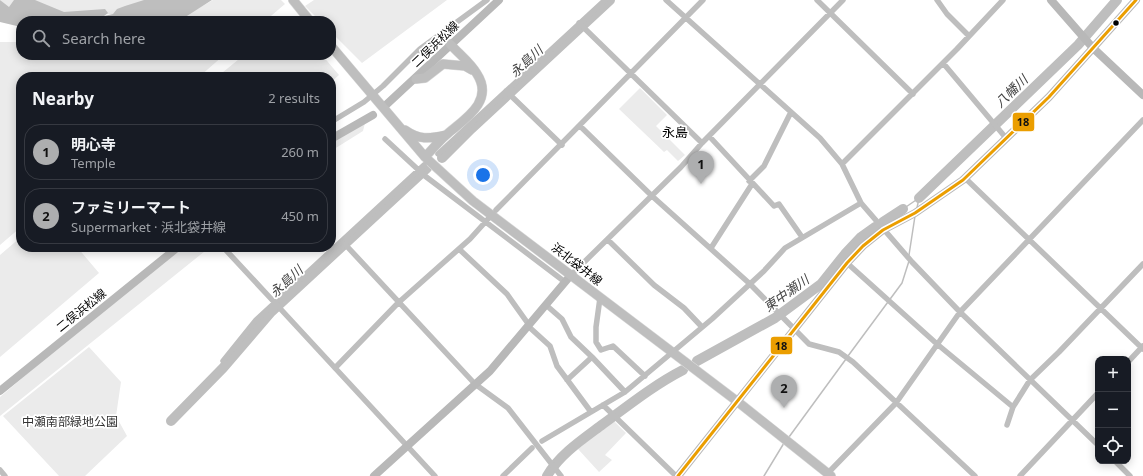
<!DOCTYPE html>
<html lang="en">
<head>
<meta charset="utf-8">
<style>
	:root { --surface:#171b24; --page:#242831; --text:#f1f3f6; --muted:#9ea1a6; --line:#363941; --accent:#adaeaf }
	body { margin:0; font-family:"Noto Sans","Noto Sans JP",sans-serif; background:var(--page); color:var(--text) }
	.controls { position:absolute; right:12px; bottom:12px; display:grid; overflow:hidden; border-radius:8px; box-shadow:0 2px 10px #0003 }
	.controls button { width:36px; height:36px; display:grid; place-items:center; padding:0; border:0; border-bottom:1px solid var(--line); background:var(--surface); color:var(--text); font:20px sans-serif }
	.you { position:absolute; left:483px; top:175px; width:14px; height:14px; margin:-10px; border:3px solid #fff; border-radius:50%; background:#1a73e8; box-shadow:0 0 0 6px #1a73e833 }
	.badge { display:grid; place-items:center; width:26px; height:26px; border-radius:50%; background:var(--accent); color:#111; font-size:13px; font-weight:700 }
	.pin { position:absolute; translate:-50% -33px; filter:drop-shadow(0 1px 2px #0008) }
	.pin::after { content:''; position:absolute; top:21px; width:14px; height:12px; background:inherit; clip-path:polygon(0 0,100% 0,50% 100%) }
	.list { margin:0; padding:0; list-style:none }
	h2 { display:flex; justify-content:space-between; align-items:center; height:52px; margin:0; padding:0 16px; font-size:17px }
	h2 small { font-size:13px; font-weight:400; color:var(--muted) }
	.list li { display:grid; grid-template-columns:26px 1fr auto; gap:12px; align-items:center; box-sizing:border-box; height:56px; margin:0 8px 8px; padding:0 8px; border:1px solid var(--line); border-radius:16px }
	.list b { display:block; font-size:15px; white-space:nowrap }
	.list p { margin:0; font-size:13px; white-space:nowrap; color:var(--muted) }
	.list em { font-size:13px; font-style:normal; color:var(--muted) }
	.icon { flex:none; width:22px; height:22px; fill:none; stroke:currentColor; stroke-width:2; stroke-linecap:round; stroke-linejoin:round }
	.map { position:relative; flex:none; width:1143px; height:476px; overflow:hidden }
	.search { position:absolute; background:var(--surface); box-shadow:0 2px 10px #0003; left:16px; top:16px; width:320px; height:44px; display:flex; align-items:center; gap:10px; box-sizing:border-box; padding:0 14px; border-radius:16px; color:var(--muted); font-size:15px }
	.panel { position:absolute; background:var(--surface); box-shadow:0 2px 10px #0003; left:16px; top:72px; width:320px; height:180px; border-radius:16px }
	.map>svg:first-child { display:block }
</style>
</head>
<body>
<div class="map">
<svg width="1143" height="476" viewBox="0 0 1143 476">
	<rect width="100%" height="100%" fill="#fff"/>
	<path fill="#ebebeb" d="M 0,0 L 153,0 L 113,14 L 13,12 Z
		M 213,0 L 281,0 L 285,4 L 265,21 L 176,21 Z
		M 314,0 L 447,0 L 362,63 L 331,32 L 331,21 L 320,21 L 305,6 Z
		M 0,42 L 21,42 L 21,55 L 224,55 L 199,77 L 21,77 L 21,227 L 0,245 Z
		M 244,55 L 322,55 L 339,75 L 331,82 L 331,77 L 217,77 Z
		M 640,88 L 667,115 L 656,126 L 685,155 L 678,161 L 667,150 L 664,152 L 619,109 Z
		M 365,123 L 363,131 L 331,151 L 331,143 Z
		M 21,237 L 21,247 L 77,247 L 99,273 L 0,357 L 0,255 Z
		M 184,247 L 210,247 L 0,416 L 0,397 L 94,317 Z
		M 89,347 L 121,382 L 116,416 L 127,436 L 85,476 L 59,476 L 3,416 Z
		M 613,420 L 626,433 L 605,455 L 612,460 L 599,472 L 578,449 Z"/>
	<path fill="#bebebe" d="M 0,0 L 9,7 L 14,0 L 35,0 L 64,12 L 105,9 L 108,13 L 104,16 L 113,14 L 117,9 L 125,6 L 144,0 L 212,0 L 179,21 L 21,21 L 21,27 L 0,22 Z"/>
	<g fill="none" stroke-linecap="round" stroke-linejoin="round">
		<path stroke="#bebebe" stroke-width="1.5" d="M 903,209 L 919,198 L 917,208
			M 909,255 L 915,216
			M 848,356 L 902,283 L 909,261
			M 789,437 L 846,359
			M 764,476 L 784,443"/>
		<path stroke="#bebebe" stroke-width="10" d="M 442,158 L 471,129 L 610,0
			M 919,198 L 1078,45 L 1117,0
			M 883,222 L 903,209
			M 697,361 L 775,318 L 821,284 L 845,254 L 861,237 L 875,227
			M 171,421 L 223,368 L 271,312 L 427,168
			M 547,476 C 560,454 583,439 603,424 C 629,405 654,385 683,370"/>
		<defs>
			<path id="primary" d="M 293,0 L 310,21
				M 331,46 L 425,157 L 473,201 L 738,402 L 831,476
				M 416,79 L 425,78 L 443,64 L 465,66 L 472,70
				M 405,130 C 419,140 429,139 446,135
				M 425,157 C 432,150 438,142 446,135 C 463,120 495,102 477,74 C 471,63 459,54 450,44"/>
		</defs>
		<use href="#primary" stroke="#dbdbdb" stroke-width="10"/>
		<path stroke="#bebebe" stroke-width="5.5" d="M 666,0 L 820,138 L 842,164 L 861,203 L 912,262 L 960,312 L 1098,445
			M 817,0 L 913,94
			M 937,0 L 947,14 L 969,36
			M 579,23 L 702,143
			M 943,63 L 1006,138
			M 506,91 L 562,145
			M 331,122 L 364,102 L 383,86 L 420,49 L 487,0
			M 580,126 L 652,196 L 750,284 L 809,344 L 839,352 L 853,362 L 975,476
			M 709,136 L 774,206 L 779,204 L 802,237
			M 385,139 L 425,176 L 565,282
			M 438,154 L 605,0
			M 842,164 L 957,49 L 1003,0
			M 965,178 L 1143,349
			M 749,181 L 764,166 L 791,112
			M 496,210 L 703,0
			M 608,240 L 654,285 L 684,308 L 702,327
			M 342,241 L 475,384 L 508,408 L 561,476
			M 223,247 L 275,303
			M 711,248 L 752,184
			M 459,249 L 507,294 L 529,325
			M 847,263 L 937,344 L 1013,407
			M 571,275 L 681,167 L 702,143 L 843,0
			M 600,298 L 596,327 L 596,342 L 601,350 L 613,346 L 645,376
			M 275,303 L 435,476
			M 546,305 L 562,319 L 571,337 L 592,357 L 625,392
			M 528,326 L 550,346 L 557,366 L 591,412
			M 223,361 L 256,320 L 424,165
			M 1128,362 L 1143,346
			M 335,368 L 398,303 L 470,239 L 488,219
			M 567,380 L 592,357
			M 603,405 L 676,476
			M 1007,425 L 1013,407 L 1030,380 L 1059,352 L 1143,264
			M 542,441 L 625,392 L 712,319 L 764,271 L 785,248 L 861,203
			M 1115,461 L 1130,476
			M 0,470 L 5,476
			M 828,473 L 896,403 L 960,312 L 1143,120
			M 503,476 L 532,448
			M 1020,476 L 1098,393"/>
		<path stroke="#b8b8b8" stroke-width="8" d="M 1051,0 L 1093,48 L 1143,95
			M 387,104 L 499,0
			M 331,139 L 373,115
			M 0,391 L 178,247
			M 374,476 L 490,371 L 571,275
			M 678,476 L 847,263 L 863,246 L 883,230 L 915,213 L 963,180 L 1049,97 L 1136,0"/>
		<use href="#primary" stroke="#bebebe" stroke-width="9"/>
		<defs>
			<path id="bus-1" d="M 678,476 L 847,263 L 863,246 L 883,230 L 915,213 L 963,180 L 1049,97 L 1136,0"/>
		</defs>
		<use href="#bus-1" stroke="#fff" stroke-width="6"/>
		<use href="#bus-1" stroke="#eb9e00" stroke-width="3"/>
	</g>
	<circle fill="#000" stroke="#fff" stroke-width="1.5" cx="1116" cy="23" r="3.5"/>
	<g text-anchor="middle" dominant-baseline="central" stroke-width="3.5" stroke-linejoin="round" paint-order="stroke">
		<g font-size="12" fill="#000" stroke="#fff">
			<text transform="translate(435 44) rotate(-44)">二俣浜松線</text>
			<text transform="translate(577 264) rotate(38)">浜北袋井線</text>
			<text transform="translate(81 310) rotate(-39)">二俣浜松線</text>
		</g>
		<g font-size="12" fill="#323232" stroke="#fff">
			<text x="70" y="421">中瀬南部緑地公園</text>
		</g>
		<g font-size="13" font-style="italic" fill="#434343" stroke="#fff">
			<text transform="translate(526 61) rotate(-43)">永島川</text>
			<text transform="translate(1011 91) rotate(-44)">八幡川</text>
			<text transform="translate(286 281) rotate(-43)">永島川</text>
			<text transform="translate(786 293) rotate(-36)">東中瀬川</text>
		</g>
		<g font-size="13" fill="#000" stroke="#fff">
			<text x="675" y="132">永島</text>
		</g>
	</g>
	<g stroke="#fff" stroke-width="1.5">
		<rect x="1012" y="112" width="23" height="20" rx="4" fill="#eb9e00"/>
		<rect x="770" y="336" width="23" height="19" rx="4" fill="#eb9e00"/>
	</g>
	<g font-size="11" text-anchor="middle" font-weight="bold" fill="#111">
		<text x="1023" y="126">18</text>
		<text x="781" y="350">18</text>
	</g>
</svg>
<div class="controls">
<button>+</button>
<button>−</button>
<button><svg class="icon" aria-label="locate" viewBox="0 0 24 24"><circle cx="12" cy="12" r="6"/><path d="M12 2v4M12 18v4M2 12h4M18 12h4"/></svg></button>
</div>
<div class="you"></div>
<div class="pin badge" style="left:701px;top:184px">1</div>
<div class="pin badge" style="left:784px;top:408px">2</div>
<div class="search"><svg class="icon" aria-label="search" viewBox="0 0 24 24"><circle cx="10" cy="10" r="6"/><path d="M15 15l6 6"/></svg>Search here</div>
<section class="panel">
<h2>Nearby<small>2 results</small></h2>
<ul class="list">
<li><span class="badge">1</span><div><b>明心寺</b><p>Temple</p></div><em>260 m</em></li>
<li><span class="badge">2</span><div><b>ファミリーマート</b><p>Supermarket · 浜北袋井線</p></div><em>450 m</em></li>
</ul>
</section>
</div>
</body>
</html>
